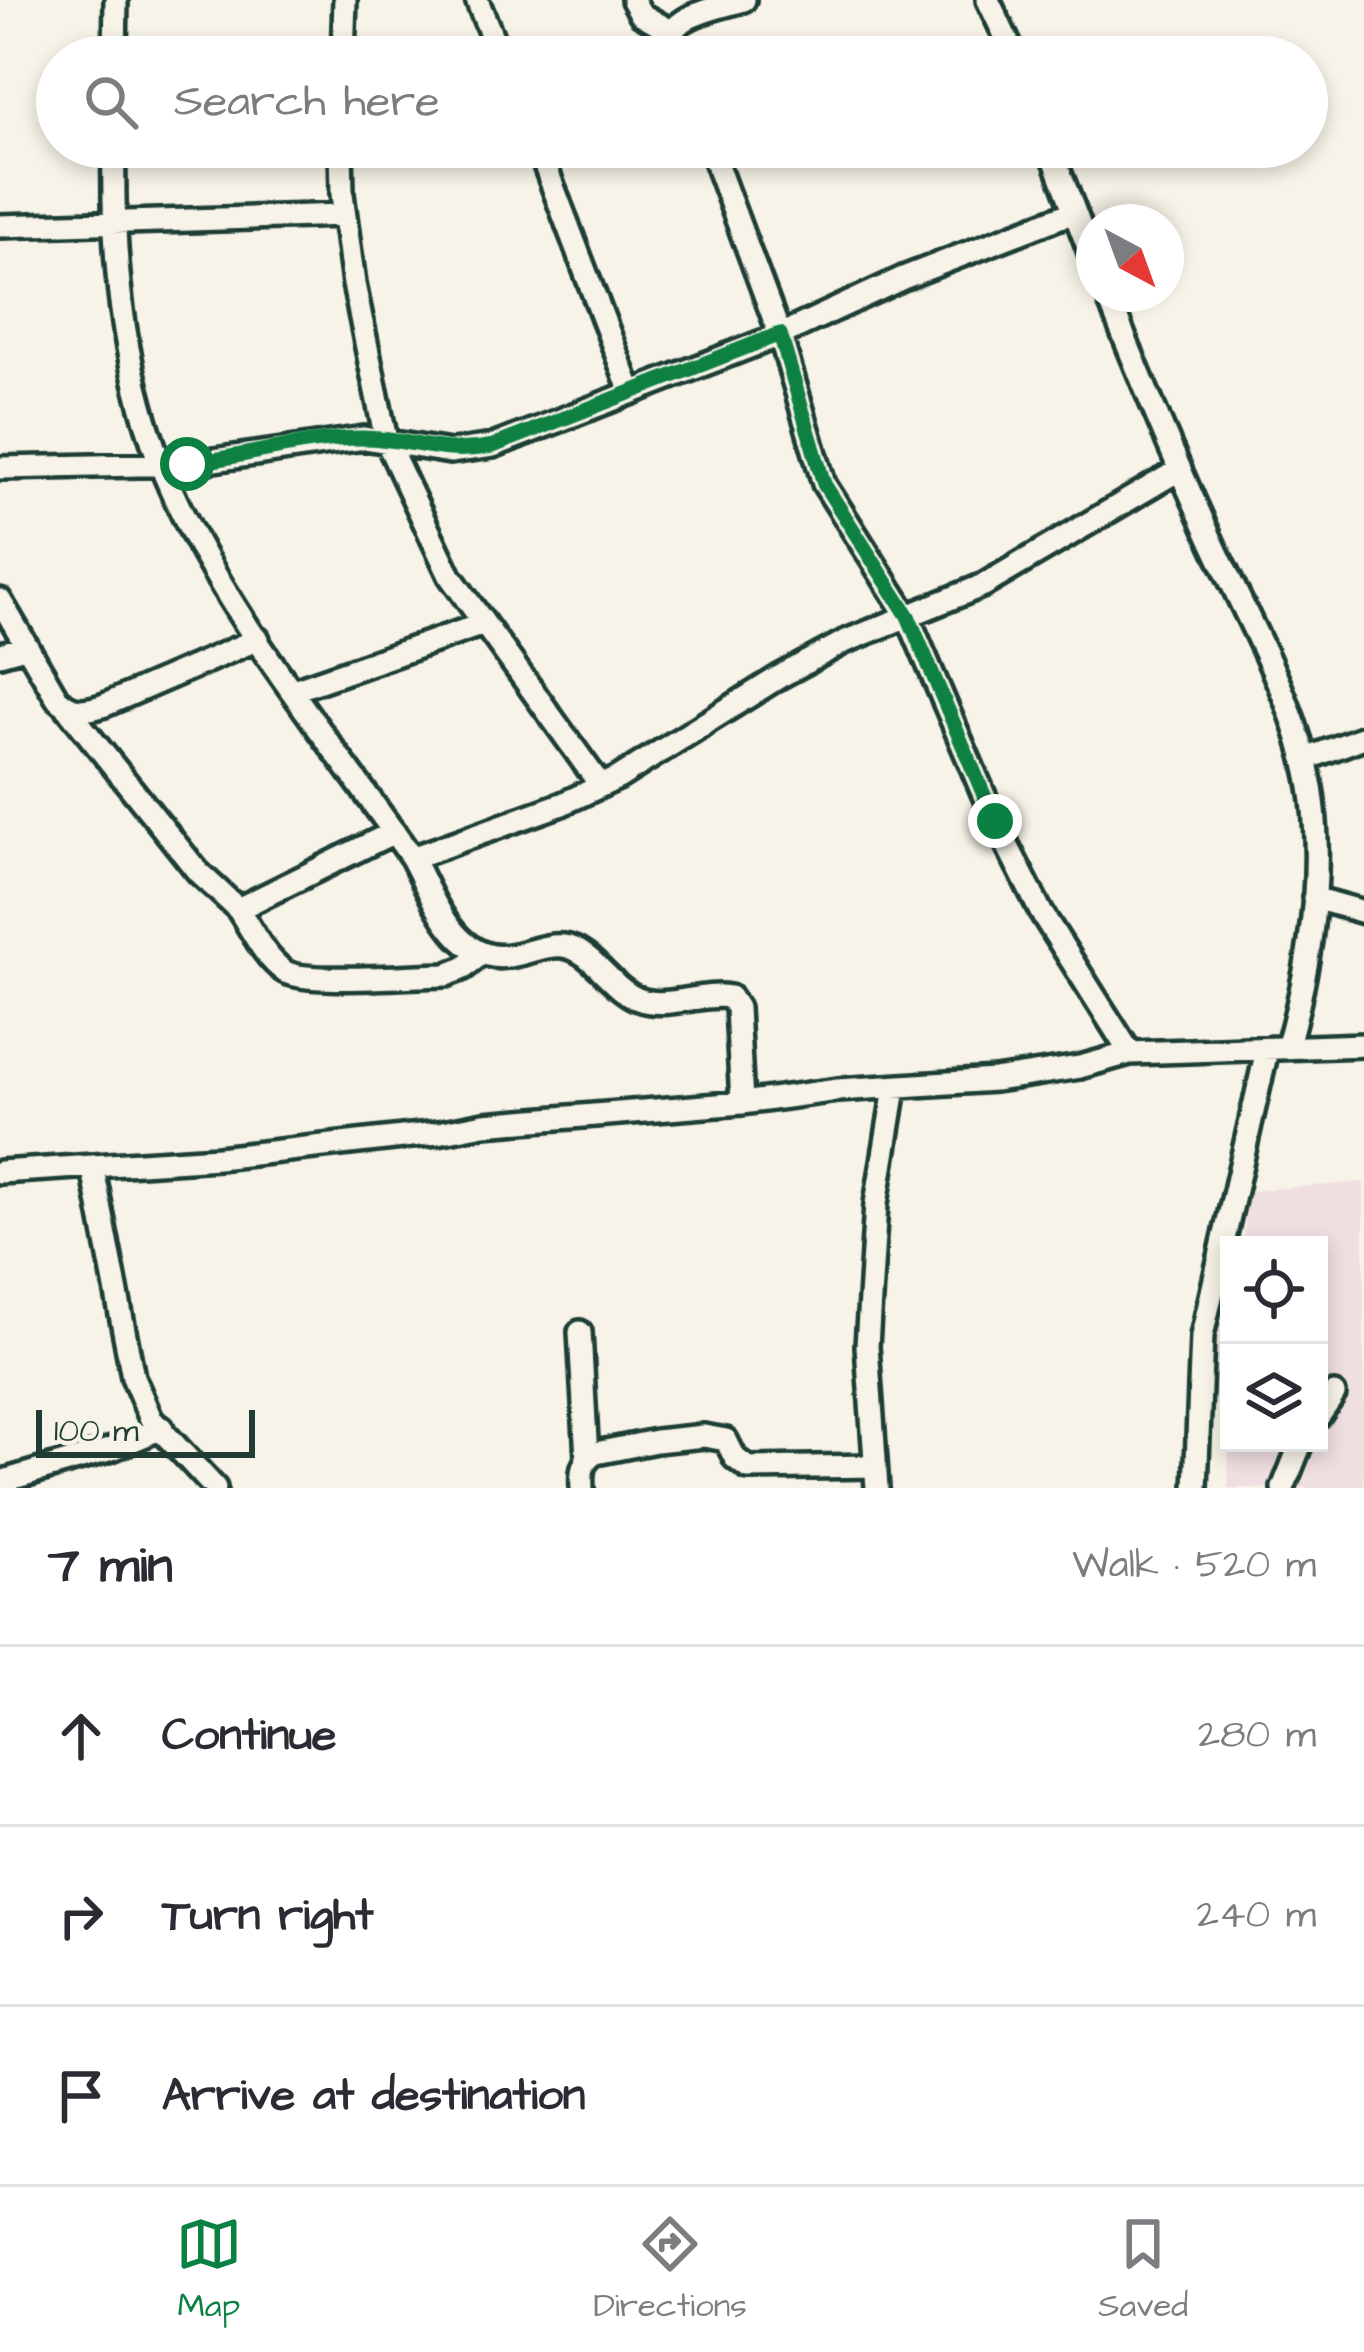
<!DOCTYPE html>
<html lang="en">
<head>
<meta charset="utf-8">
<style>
	:root { --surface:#fff; --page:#f7f7f7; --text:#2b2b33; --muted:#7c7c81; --line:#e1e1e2; --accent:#0b8043 }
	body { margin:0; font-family:"Architects Daughter",sans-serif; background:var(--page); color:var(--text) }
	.controls { position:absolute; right:36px; bottom:36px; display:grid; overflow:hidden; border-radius:0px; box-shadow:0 6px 18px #0003 }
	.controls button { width:108px; height:108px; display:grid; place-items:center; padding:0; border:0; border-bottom:3px solid var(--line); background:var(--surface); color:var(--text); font:60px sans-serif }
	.compass { position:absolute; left:1076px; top:204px; width:108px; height:108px; border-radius:50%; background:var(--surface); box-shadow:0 6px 18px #0003; rotate:139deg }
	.scale { position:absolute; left:36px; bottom:30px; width:219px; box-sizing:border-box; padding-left:12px; border:6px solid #1f3d34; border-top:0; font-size:33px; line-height:42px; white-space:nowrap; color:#1f3d34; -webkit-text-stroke:9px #f7f3e8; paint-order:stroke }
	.stop { position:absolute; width:36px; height:36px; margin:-27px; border:9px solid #0b8043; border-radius:50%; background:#fff }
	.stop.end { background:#0b8043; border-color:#fff; box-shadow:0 3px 12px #0008 }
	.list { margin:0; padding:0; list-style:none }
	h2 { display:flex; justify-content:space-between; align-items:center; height:156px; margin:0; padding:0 48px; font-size:51px }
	h2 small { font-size:39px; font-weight:400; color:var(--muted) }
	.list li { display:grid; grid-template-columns:78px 1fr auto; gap:36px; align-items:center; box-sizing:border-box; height:180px; padding:0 48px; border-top:3px solid var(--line) }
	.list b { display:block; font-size:45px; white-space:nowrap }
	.list em { font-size:39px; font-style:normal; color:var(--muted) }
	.icon { flex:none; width:66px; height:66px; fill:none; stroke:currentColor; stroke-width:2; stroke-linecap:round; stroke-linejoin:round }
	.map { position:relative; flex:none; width:1364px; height:1488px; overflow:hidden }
	.search { position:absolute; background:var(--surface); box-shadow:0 6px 18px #0003; left:36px; right:36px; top:36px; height:132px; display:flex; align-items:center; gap:30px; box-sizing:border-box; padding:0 42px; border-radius:66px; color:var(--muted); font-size:45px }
	.sheet { height:696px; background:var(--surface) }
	nav { display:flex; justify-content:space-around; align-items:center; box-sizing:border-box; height:168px; border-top:3px solid var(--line); background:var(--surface); font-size:33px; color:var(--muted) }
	nav a { display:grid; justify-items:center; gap:6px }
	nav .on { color:var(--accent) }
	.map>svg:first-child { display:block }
</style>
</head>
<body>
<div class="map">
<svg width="1364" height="1488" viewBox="0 0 1364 1488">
	<rect width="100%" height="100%" fill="#f7f3e8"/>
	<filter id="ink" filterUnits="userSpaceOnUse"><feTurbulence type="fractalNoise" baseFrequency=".00833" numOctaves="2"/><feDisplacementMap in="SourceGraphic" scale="24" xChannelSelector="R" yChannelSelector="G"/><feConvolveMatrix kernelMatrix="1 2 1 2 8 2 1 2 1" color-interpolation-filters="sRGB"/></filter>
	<g filter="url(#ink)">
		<path fill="#f0dfe0" d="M 1364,1182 L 1364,1488 L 1228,1488 L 1229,1443 L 1319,1443 L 1319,1245 L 1243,1245 L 1248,1191 Z"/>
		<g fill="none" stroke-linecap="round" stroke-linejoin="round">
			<defs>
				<path id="minor" d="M 477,0 L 500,57
					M 633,0 L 641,14 L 669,30
					M 988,0 L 1015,57
					M 115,57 L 116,0
					M 343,57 L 345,0
					M 671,57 C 656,17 714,9 744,0
					M 114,147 C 112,255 121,361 160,463 C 214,601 327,736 412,858 L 562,804 L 618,778 L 779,677 L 844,642 L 984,585 L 1179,470
					M 341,147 L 342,194 L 354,284 L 386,440 L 450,576 L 601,786
					M 538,147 L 631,392
					M 710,147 L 780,335 L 824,484 L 908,617 L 995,821 L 1041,912 L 1130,1053
					M 1050,147 L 1094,263
					M 0,226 L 344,215
					M 1107,294 C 1141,379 1176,463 1214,546 C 1251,627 1302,712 1313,801 C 1323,881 1309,968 1288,1045
					M 0,468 L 187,464 L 364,438 L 450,452 L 493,446 L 780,335 L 903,278 L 1073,212
					M 0,600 L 57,698 C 72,713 84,712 105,705 L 258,639
					M 0,654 L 25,647
					M 294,690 L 483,624
					M 68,709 L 198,872 L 238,909
					M 1306,759 L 1364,737
					M 394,832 L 238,909 C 252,930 264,957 284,971 C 303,985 416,975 446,975 L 464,968 L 481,954
					M 412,858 C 432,895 455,964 509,956 C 526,954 545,944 563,946 C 592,949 610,988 638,999 C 667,1010 700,992 730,997 L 737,1008 L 742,1103
					M 1314,898 L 1364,912
					M 93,1169 L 133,1377 L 151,1419 L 215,1488
					M 0,1172 L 218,1158 L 438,1133 L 484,1124 L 742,1103 L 838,1090 L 995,1080 L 1080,1067 L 1130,1053 L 1364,1045
					M 580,1332 L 587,1458
					M 1319,1416 L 1334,1394
					M 0,1482 L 112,1449 L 162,1428
					M 582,1488 C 581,1473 581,1461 596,1453 L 656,1441 L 704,1436 L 726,1440 L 735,1458 L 748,1468 L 875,1466
					M 877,1488 L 867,1346 L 876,1204 L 895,1088
					M 1196,1488 L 1202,1336 L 1267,1050
					M 1283,1488 L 1301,1443"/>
			</defs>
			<use href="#minor" stroke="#1f3d34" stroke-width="30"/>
			<use href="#minor" stroke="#f7f3e8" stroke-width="21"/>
		</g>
	</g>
	<g fill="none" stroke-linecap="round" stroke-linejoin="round" filter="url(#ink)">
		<path stroke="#0b8043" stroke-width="15" d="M 187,464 C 245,457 305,438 363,438 C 412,438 440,457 493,446 L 780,334 L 824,484 L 908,616 L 995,821"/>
	</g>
</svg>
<div class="controls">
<button><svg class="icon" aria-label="locate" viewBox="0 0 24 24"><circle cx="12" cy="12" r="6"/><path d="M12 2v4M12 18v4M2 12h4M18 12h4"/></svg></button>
<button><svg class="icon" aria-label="layers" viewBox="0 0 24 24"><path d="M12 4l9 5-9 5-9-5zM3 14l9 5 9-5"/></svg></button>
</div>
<svg class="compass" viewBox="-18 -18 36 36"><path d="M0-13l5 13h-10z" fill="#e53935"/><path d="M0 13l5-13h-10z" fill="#7c7c81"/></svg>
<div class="scale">100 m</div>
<div class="stop" style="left:187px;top:464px"></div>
<div class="stop end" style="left:995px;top:821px"></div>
<div class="search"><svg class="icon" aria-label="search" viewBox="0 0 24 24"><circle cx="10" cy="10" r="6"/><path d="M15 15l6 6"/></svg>Search here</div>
</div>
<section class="sheet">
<h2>7 min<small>Walk · 520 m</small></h2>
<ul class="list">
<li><svg class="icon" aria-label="ahead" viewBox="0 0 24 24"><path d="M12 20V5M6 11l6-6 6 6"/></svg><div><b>Continue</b></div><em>280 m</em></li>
<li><svg class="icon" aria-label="right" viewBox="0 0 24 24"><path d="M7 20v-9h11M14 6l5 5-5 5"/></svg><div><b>Turn right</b></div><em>240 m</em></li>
<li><svg class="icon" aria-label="arrive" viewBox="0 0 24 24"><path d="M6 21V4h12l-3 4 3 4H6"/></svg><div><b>Arrive at destination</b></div></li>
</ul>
</section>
<nav>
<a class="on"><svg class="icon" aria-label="map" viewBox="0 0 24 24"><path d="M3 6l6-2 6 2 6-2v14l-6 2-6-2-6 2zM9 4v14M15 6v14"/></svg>Map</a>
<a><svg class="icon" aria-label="directions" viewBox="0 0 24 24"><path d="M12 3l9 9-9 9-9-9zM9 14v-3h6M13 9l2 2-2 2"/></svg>Directions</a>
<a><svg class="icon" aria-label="saved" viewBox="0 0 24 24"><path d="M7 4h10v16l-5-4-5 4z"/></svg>Saved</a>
</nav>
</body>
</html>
